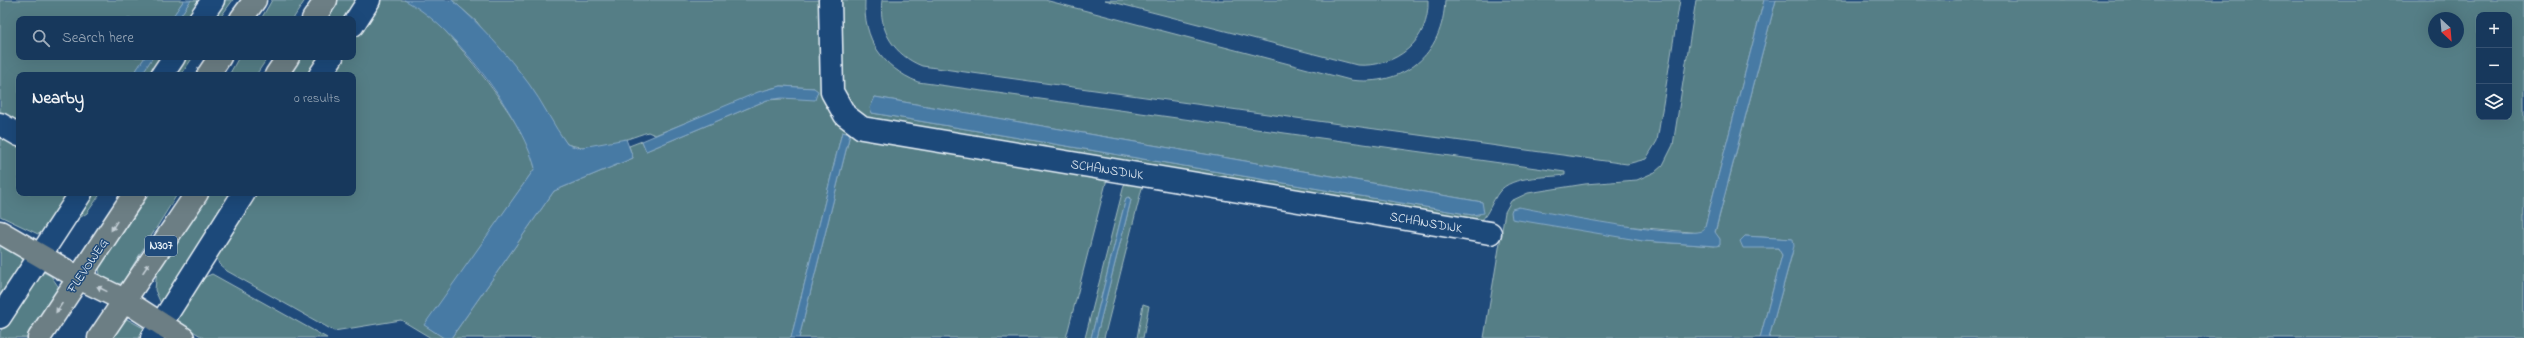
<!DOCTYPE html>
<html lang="en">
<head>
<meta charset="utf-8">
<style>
	:root { --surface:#17385c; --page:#244365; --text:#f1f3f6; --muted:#9eacbb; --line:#365272 }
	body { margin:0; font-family:"Indie Flower",sans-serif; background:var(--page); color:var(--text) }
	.controls { position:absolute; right:12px; top:12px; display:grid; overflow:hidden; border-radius:8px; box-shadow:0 4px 16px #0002 }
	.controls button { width:36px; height:36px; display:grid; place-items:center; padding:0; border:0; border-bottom:1px solid var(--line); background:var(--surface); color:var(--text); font:20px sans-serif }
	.compass { position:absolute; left:2428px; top:12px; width:36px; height:36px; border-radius:50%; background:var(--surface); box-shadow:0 4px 16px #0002; rotate:154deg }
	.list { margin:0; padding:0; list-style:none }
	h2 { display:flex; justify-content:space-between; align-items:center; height:52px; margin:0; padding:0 16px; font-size:17px }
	h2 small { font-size:13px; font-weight:400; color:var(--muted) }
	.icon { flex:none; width:22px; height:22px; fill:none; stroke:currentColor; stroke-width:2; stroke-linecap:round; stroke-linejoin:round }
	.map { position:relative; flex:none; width:2524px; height:338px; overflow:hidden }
	.search { position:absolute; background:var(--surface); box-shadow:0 4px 16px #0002; left:16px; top:16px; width:340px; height:44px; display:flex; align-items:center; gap:10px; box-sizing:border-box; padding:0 14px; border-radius:8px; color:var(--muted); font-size:15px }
	.panel { position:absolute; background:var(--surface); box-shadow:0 4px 16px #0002; left:16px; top:72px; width:340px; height:124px; border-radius:8px }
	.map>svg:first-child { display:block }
</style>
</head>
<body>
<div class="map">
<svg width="2524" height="338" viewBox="0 0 2524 338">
	<rect width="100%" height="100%" fill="#1f4a7a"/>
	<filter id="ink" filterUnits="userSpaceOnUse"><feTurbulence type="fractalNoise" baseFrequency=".025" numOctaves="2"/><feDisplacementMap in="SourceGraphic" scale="8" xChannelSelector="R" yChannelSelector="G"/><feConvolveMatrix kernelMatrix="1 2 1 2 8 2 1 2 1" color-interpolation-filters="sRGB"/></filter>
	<g filter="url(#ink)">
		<path fill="#547e86" stroke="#9eb8bf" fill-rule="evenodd" d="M 0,0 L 184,0 L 171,19 L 19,19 L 19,57 L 145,57 L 133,75 L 19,75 L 19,127 L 0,115 Z
			M 191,0 L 204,0 L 191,19 L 178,19 Z
			M 223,0 L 233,0 L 219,19 L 210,19 Z
			M 272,0 L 305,0 L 293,19 L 261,19 Z
			M 335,0 L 361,0 L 348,19 L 323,19 Z
			M 379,0 C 387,0 396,0 404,0 C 437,7 515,115 529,147 C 532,153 533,161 535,168 L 425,325 L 444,338 L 431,338 L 401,320 L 334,331 L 227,271 L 219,264 L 216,256 L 254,193 L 353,193 L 353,75 L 330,75 L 342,57 L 353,57 L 353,40 Z
			M 452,0 L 821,0 L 822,83 L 869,139 L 1107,179 L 1066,338 L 799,338 L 850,134 L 842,132 L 791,338 L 451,338 L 554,191 L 633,158 L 629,146 L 642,141 L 646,151 L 767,100 L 796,98 L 814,88 L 781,86 L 769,89 L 655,135 L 648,132 C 624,140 592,153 567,144 L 477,22 Z
			M 839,0 L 865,0 C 863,39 882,67 918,82 L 1565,172 L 1565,175 C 1546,178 1512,175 1499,192 C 1492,201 1489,213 1481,221 L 874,123 L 858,115 L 843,97 ZM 875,97 L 1482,202 L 1479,215 L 1472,215 L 872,113 L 873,100 Z
			M 882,0 L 1045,0 L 1350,80 C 1404,87 1443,55 1445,0 L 1680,0 L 1657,141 L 1646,159 L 1627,164 L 922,66 C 894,55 878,30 882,0 Z
			M 1105,0 L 1428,0 C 1430,41 1396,68 1357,65 Z
			M 1696,0 L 1764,0 L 1704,230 L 1701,233 L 1624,226 L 1618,236 L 1643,241 L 1715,246 L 1720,239 L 1715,233 L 1776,0 L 2524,0 L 2524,338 L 1769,338 L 1792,254 L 1792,239 L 1745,236 L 1743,247 L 1778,248 L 1782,255 L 1760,338 L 1484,338 L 1505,212 L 1511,201 L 1528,193 L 1585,184 L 1637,180 L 1655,172 L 1663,165 L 1673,145 ZM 2479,15 L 2509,15 L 2509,117 L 2479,117 ZM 2434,18 L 2458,18 L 2458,42 L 2434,42 Z
			M 153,57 L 165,57 L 153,75 L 141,75 Z
			M 183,57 L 193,57 L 181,75 L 171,75 Z
			M 239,57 L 268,57 L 256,75 L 229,75 Z
			M 298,57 L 324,57 L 312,75 L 286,75 Z
			M 0,134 L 19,146 L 19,193 L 68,193 L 50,230 L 38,234 L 0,216 Z
			M 1128,181 L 1143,184 L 1104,338 L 1096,338 L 1131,200 L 1129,197 L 1126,198 L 1091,338 L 1085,338 L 1124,185 Z
			M 92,193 L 101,193 L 87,213 L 75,221 Z
			M 150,193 L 178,193 L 122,283 L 115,284 L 100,275 L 99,268 Z
			M 208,193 L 236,193 L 162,306 L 155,290 L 157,269 Z
			M 0,245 L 27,261 L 0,303 Z
			M 41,271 L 51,276 L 60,289 L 27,338 L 0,338 L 0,332 Z
			M 212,274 L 327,338 L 204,338 L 175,320 L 205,277 Z
			M 1143,304 L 1149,306 L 1143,338 L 1137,338 Z
			M 125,318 L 147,330 L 141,338 L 112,338 Z"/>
		<path fill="#477aa4" stroke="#87aac6" d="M 184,0 L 191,0 L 178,19 L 171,19 Z
			M 404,0 L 452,0 C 481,25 506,53 529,84 C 543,103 553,125 567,144 L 577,148 L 626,139 L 633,158 L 554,191 L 451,338 L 444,338 L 424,325 L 535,168 C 521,116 453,24 404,0 Z
			M 1764,0 L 1776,0 L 1715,232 L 1720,239 L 1720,245 L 1716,246 L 1643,241 L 1512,219 L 1511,212 L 1512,209 L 1519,207 C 1544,212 1691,241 1704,230 Z
			M 145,57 L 153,57 L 141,75 L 133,75 Z
			M 781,86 L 814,88 L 818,91 L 815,100 L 782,98 L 767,100 L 646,151 L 642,141 L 758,92 Z
			M 875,97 L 1482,202 L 1484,213 L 1472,215 L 872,113 L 870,108 Z
			M 842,132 L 850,134 L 799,338 L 791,338 Z
			M 1128,197 L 1131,200 L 1096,338 L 1091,338 L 1126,198 Z
			M 1745,236 L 1793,239 L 1794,246 L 1769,338 L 1760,338 L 1782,255 L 1778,248 L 1743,248 L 1740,241 Z"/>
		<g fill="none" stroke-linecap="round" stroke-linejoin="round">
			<defs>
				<path id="minor" d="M 830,0 L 832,92 L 845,115 L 862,128 L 1490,233
					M 200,19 L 213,0
					M 353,25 L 369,0
					M 162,75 L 174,57
					M 320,75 L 332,57
					M 0,124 L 19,135
					M 0,317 L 81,193
					M 152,338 L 244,193"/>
				<path id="highway" d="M 241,19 L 255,0
					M 313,19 L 326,0
					M 208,75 L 220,57
					M 276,75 L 288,57
					M 0,232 L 79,278 L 124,300 L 183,338
					M 39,338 L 135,193
					M 99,338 L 197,193"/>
			</defs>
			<use href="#minor" stroke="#e8f1f8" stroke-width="25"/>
			<use href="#highway" stroke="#e8f1f8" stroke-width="25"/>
			<use href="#minor" stroke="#1f4a7a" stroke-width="22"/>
			<use href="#highway" stroke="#6c7e84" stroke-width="22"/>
		</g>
		<defs><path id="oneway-solid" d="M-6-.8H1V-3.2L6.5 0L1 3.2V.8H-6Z"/></defs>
		<g fill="#c3ced5">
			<use href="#oneway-solid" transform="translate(114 226) rotate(122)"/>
			<use href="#oneway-solid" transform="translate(146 268) rotate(-56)"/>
			<use href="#oneway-solid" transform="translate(102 289) rotate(-154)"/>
			<use href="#oneway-solid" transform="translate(59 308) rotate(124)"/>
		</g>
	</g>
	<g text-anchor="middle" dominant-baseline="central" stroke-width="3" stroke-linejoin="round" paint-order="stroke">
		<rect fill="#1f4a7a" stroke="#acbfd2" stroke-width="1" x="145" y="236" width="32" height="20" rx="3"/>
		<g font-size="12" font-weight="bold" fill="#e8f1f8">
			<text x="161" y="246">N307</text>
		</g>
		<g font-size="13" fill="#e8f1f8" stroke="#1f4a7a">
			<text transform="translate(1107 170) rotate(9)">SCHANSDIJK</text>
			<text transform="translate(1426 223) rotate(10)">SCHANSDIJK</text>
			<text transform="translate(88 266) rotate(-56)">FLEVOWEG</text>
		</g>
	</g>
</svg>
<div class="controls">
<button>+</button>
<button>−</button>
<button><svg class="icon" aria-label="layers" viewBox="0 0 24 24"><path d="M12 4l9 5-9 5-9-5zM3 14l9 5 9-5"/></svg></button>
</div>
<svg class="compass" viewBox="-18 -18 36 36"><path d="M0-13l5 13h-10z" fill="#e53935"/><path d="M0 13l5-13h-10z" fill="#9eacbb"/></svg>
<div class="search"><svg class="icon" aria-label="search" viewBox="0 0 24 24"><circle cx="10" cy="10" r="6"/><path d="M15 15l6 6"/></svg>Search here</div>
<section class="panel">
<h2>Nearby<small>0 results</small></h2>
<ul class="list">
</ul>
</section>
</div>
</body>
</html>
